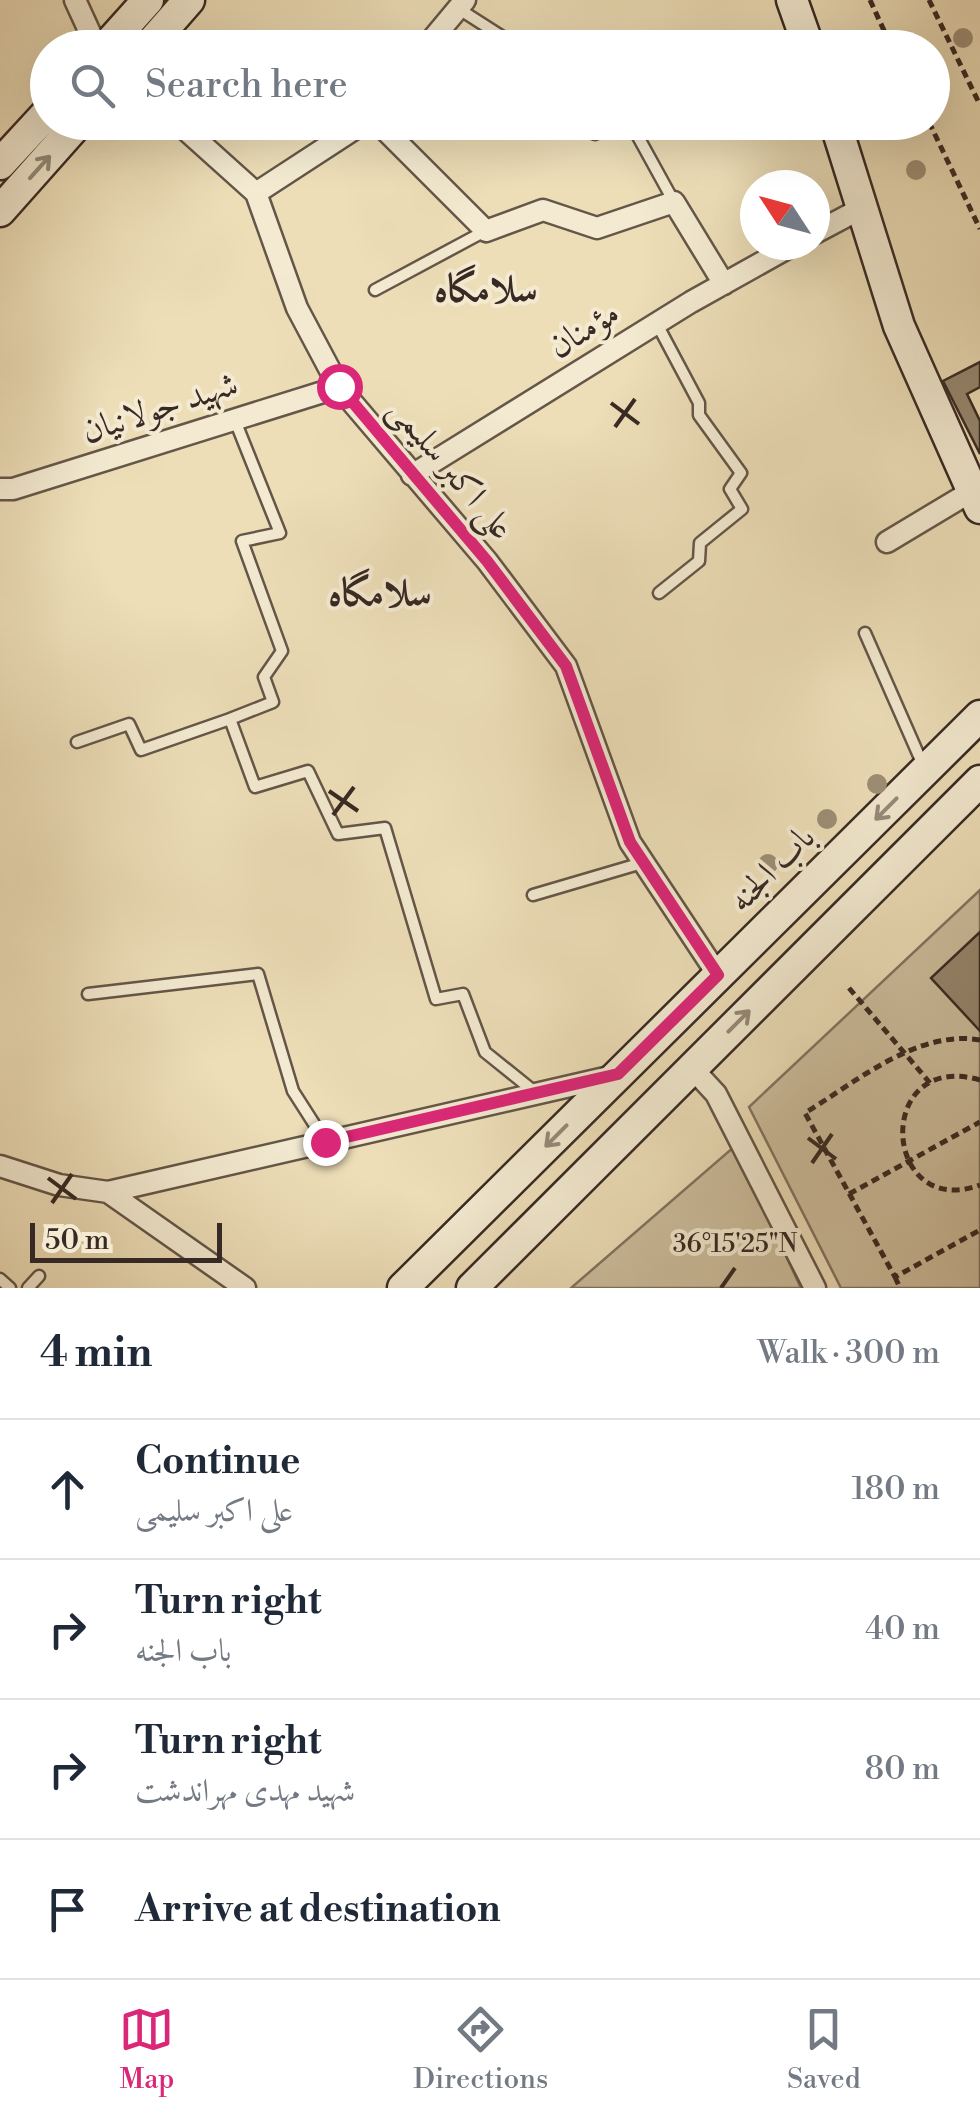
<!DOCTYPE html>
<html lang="en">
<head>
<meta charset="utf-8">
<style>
	:root { --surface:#fff; --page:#f6f6f7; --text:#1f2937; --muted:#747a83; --line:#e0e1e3; --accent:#db2777 }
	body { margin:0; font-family:"Libre Bodoni",Amiri,serif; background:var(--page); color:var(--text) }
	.compass { position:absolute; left:740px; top:170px; width:90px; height:90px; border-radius:50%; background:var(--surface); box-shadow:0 10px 40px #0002; rotate:306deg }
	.scale { position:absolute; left:30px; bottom:25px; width:192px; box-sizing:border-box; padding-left:10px; border:5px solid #372923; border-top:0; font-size:28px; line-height:35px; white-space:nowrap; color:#372923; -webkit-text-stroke:8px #f3ead1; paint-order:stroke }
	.stop { position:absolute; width:30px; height:30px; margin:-22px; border:8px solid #db2777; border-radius:50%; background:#fff }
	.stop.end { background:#db2777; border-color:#fff; box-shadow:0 2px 10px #0008 }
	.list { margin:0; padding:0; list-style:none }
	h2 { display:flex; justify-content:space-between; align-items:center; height:130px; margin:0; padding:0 40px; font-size:42px }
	h2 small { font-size:32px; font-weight:400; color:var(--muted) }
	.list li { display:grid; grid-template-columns:65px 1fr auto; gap:30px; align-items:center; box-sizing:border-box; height:140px; padding:0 40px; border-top:2px solid var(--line) }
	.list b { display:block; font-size:38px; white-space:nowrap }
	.list p { margin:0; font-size:32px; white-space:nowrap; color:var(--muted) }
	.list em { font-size:32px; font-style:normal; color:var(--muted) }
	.icon { flex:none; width:55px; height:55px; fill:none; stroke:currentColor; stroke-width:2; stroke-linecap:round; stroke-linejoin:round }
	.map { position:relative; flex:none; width:980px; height:1288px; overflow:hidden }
	.search { position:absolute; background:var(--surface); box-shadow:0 10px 40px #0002; left:30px; right:30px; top:30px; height:110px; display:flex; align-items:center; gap:25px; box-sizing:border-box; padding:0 35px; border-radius:55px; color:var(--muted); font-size:38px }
	.sheet { height:690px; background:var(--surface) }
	nav { display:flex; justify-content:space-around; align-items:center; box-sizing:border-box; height:140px; border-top:2px solid var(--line); background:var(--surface); font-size:28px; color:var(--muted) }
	nav a { display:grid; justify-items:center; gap:5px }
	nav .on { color:var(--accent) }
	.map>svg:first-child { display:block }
</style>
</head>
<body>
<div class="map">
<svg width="980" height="1288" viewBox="0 0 980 1288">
	<rect width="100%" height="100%" fill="#eddeb8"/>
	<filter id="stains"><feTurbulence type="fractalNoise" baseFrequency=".002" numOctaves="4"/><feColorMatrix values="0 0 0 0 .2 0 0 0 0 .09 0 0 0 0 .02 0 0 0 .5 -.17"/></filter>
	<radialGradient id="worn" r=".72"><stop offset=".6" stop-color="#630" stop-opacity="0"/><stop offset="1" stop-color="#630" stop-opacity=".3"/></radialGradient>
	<path fill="#cebf9f" stroke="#827461" stroke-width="2.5" d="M 980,890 L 980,1288 L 841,1288 L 749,1107 Z
		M 735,1146 L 801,1288 L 571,1288 Z"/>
	<path fill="#968770" stroke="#372923" stroke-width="2.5" d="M 980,362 L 980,387 L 967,394 L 980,421 L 980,454 L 943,381 Z
		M 980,932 L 980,1031 L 931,978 Z"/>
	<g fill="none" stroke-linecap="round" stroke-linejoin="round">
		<defs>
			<path id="lane" d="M 459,9 L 520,48
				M 549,48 L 565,39 L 573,48
				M 630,122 L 674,202
				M 595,134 L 621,122
				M 375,290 L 485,231
				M 657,324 L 699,403 L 699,415 L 741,473 L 730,489 L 742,509 L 700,543 L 699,561 L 659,593
				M 234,418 L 280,533 L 242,541 L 282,651 L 264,677 L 273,702 L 230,719 L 255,787 L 308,771 L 338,834 L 385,828 L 436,999 L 463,994 L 485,1052 L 536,1093
				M 865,633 L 923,765
				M 77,742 L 129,724 L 141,750 L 230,719
				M 533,895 L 642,863
				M 88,994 L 258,974 L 293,1091 L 325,1141
				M 0,1279 L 10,1288
				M 28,1288 L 39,1276"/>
			<path id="street" d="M 75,0 L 97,48
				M 425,48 L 465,0
				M 177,122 L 256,193 L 297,308 L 339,387 L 487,561 L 566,666 L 630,842 L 718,975
				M 377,122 L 486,231 L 543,210 L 597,228 L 674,202 L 724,284
				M 256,193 L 365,122
				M 815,233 L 864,207
				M 412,475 L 691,302 L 793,245
				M 0,489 L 13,489 L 339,387
				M 887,542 L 972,491
				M 692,1068 L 716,1094 L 815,1288
				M 0,1166 L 59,1185 L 108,1192 L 245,1288
				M 108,1192 L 618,1075"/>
			<path id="secondary" d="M 792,0 L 809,48
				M 105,48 L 148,0
				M 147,48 L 189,0
				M 835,122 L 899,326 L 980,508
				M 0,164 L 48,112
				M 0,211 L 79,122
				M 403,1288 L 980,716
				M 472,1288 L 980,781"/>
		</defs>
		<use href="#lane" stroke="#645648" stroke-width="15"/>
		<use href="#street" stroke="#645648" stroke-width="25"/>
		<use href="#secondary" stroke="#372923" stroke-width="35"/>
		<path stroke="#372923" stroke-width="5" stroke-dasharray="8 5" stroke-linecap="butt" d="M 870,0 L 892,48
			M 929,0 L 980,105
			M 929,122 L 980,229
			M 849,988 L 930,1083
			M 980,1040 C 918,1029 856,1082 805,1113 L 895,1277 L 980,1230
			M 980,1080 C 873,1049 881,1221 980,1185
			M 849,1194 L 980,1122
			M 895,1277 L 900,1288"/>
		<use href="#lane" stroke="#f3ead1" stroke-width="10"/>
		<use href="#street" stroke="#f3ead1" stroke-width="20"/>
		<use href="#secondary" stroke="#f3ead1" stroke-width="30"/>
	</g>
	<g fill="#9e8f77">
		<circle cx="963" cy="38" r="10"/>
		<circle cx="916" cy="170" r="10"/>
		<circle cx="877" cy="784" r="10"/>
		<circle cx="827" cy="819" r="10"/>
		<circle cx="768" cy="864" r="10"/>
	</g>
	<defs><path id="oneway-shaft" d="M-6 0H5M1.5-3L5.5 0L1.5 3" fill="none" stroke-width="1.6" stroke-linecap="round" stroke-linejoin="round" transform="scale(2.5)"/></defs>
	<g stroke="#958a7a">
		<use href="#oneway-shaft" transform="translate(40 167) rotate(-48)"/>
		<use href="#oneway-shaft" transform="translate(886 809) rotate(135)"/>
		<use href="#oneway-shaft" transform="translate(739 1021) rotate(-45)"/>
		<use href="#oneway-shaft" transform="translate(556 1136) rotate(135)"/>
	</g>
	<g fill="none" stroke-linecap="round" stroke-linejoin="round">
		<path stroke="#db2777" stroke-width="12" d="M 325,1142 L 618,1074 L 718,975 L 630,842 L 566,666 L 487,561 L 339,386"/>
	</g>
	<path fill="none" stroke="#372923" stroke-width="4" d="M 611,403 L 639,424M 615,427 L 635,399M 329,791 L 358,811M 333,815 L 354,787M 808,1138 L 836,1159M 812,1163 L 832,1134M 48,1178 L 76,1199M 52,1203 L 72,1174M 721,1288 L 735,1268"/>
	<g text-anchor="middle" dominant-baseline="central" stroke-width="8" stroke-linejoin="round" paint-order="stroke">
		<g font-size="35" fill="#372923" stroke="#f3ead1">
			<text transform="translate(584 330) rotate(-32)">مؤمنان</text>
			<text transform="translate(160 408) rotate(-18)">شهید جولانیان</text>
			<text transform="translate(451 469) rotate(50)">علی اکبر سلیمی</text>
			<text transform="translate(772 869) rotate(-45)">باب الجنه</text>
		</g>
		<g font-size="38" font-weight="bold" fill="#372923" stroke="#f3ead1">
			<text x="486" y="289">سلامگاه</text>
			<text x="380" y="593">سلامگاه</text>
		</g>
	</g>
	<g font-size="25" text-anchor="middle" fill="#372923" stroke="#f3ead1" stroke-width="8" stroke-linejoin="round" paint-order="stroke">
		<text x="735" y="1252">36°15'25"N</text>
	</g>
	<rect width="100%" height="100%" filter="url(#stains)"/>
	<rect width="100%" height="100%" fill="url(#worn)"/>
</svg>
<svg class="compass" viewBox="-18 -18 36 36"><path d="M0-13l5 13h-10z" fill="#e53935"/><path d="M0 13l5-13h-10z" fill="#747a83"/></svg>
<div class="scale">50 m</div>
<div class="stop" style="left:339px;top:386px"></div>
<div class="stop end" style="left:325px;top:1142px"></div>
<div class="search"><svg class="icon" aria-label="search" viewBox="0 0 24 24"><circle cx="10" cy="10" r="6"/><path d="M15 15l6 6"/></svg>Search here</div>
</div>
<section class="sheet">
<h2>4 min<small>Walk · 300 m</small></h2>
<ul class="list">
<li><svg class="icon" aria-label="ahead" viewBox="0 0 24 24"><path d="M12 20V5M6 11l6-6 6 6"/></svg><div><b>Continue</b><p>علی اکبر سلیمی</p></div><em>180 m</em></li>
<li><svg class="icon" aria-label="right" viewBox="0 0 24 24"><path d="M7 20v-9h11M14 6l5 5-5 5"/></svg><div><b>Turn right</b><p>باب الجنه</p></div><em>40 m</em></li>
<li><svg class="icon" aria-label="right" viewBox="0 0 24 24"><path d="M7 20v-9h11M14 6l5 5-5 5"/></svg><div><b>Turn right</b><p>شهید مهدی مهراندشت</p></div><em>80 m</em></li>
<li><svg class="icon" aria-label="arrive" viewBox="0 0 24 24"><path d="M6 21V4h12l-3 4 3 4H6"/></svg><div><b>Arrive at destination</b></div></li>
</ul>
</section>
<nav>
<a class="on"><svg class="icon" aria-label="map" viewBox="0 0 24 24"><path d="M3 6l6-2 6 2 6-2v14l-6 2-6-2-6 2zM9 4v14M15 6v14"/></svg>Map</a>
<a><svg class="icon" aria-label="directions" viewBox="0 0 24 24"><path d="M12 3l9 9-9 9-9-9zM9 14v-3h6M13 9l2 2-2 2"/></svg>Directions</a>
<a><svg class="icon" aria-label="saved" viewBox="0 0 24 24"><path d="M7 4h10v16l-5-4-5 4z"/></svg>Saved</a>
</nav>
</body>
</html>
